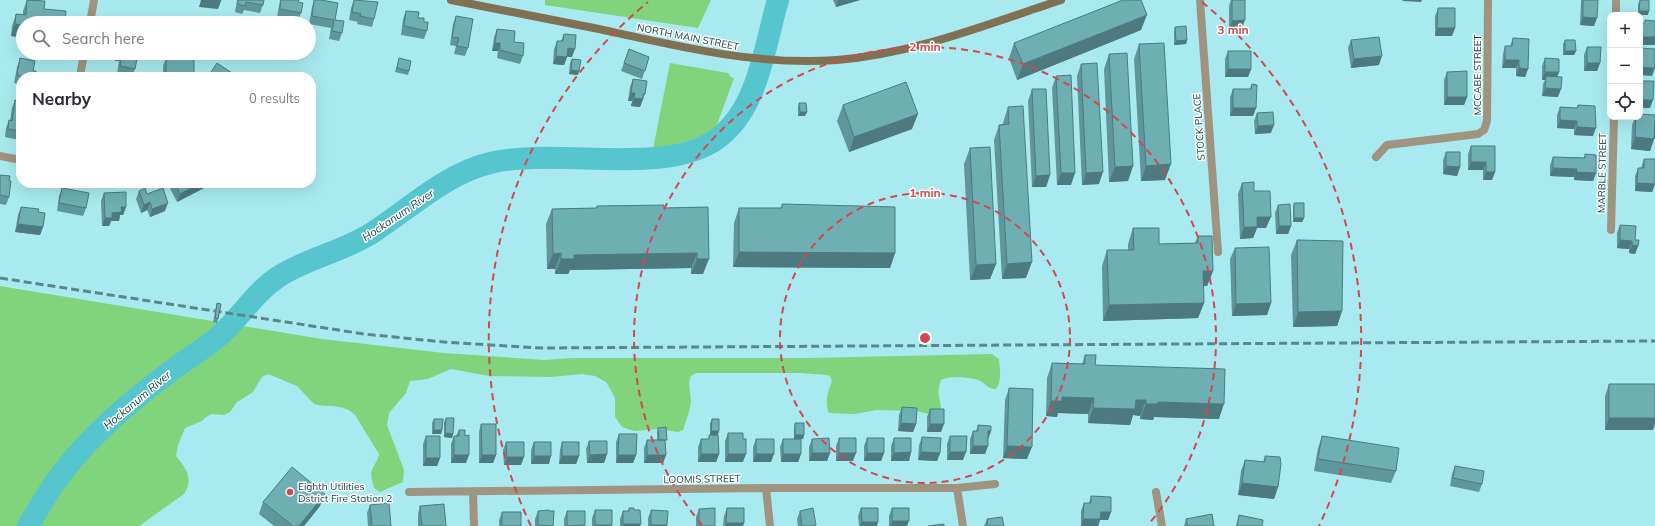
<!DOCTYPE html>
<html lang="en">
<head>
<meta charset="utf-8">
<style>
	:root { --surface:#fff; --page:#f7f7f7; --text:#2b2b33; --muted:#7c7c81; --line:#e1e1e2 }
	body { margin:0; font-family:Mulish,sans-serif; background:var(--page); color:var(--text) }
	.controls { position:absolute; right:12px; top:12px; display:grid; overflow:hidden; border-radius:8px; box-shadow:0 4px 16px #0002 }
	.controls button { width:36px; height:36px; display:grid; place-items:center; padding:0; border:0; border-bottom:1px solid var(--line); background:var(--surface); color:var(--text); font:20px sans-serif }
	.list { margin:0; padding:0; list-style:none }
	h2 { display:flex; justify-content:space-between; align-items:center; height:52px; margin:0; padding:0 16px; font-size:17px }
	h2 small { font-size:13px; font-weight:400; color:var(--muted) }
	.icon { flex:none; width:22px; height:22px; fill:none; stroke:currentColor; stroke-width:2; stroke-linecap:round; stroke-linejoin:round }
	.map { position:relative; flex:none; width:1655px; height:526px; overflow:hidden }
	.search { position:absolute; background:var(--surface); box-shadow:0 4px 16px #0002; left:16px; top:16px; width:300px; height:44px; display:flex; align-items:center; gap:10px; box-sizing:border-box; padding:0 14px; border-radius:22px; color:var(--muted); font-size:15px }
	.panel { position:absolute; background:var(--surface); box-shadow:0 4px 16px #0002; left:16px; top:72px; width:300px; height:116px; border-radius:16px }
	.map>svg:first-child { display:block }
</style>
</head>
<body>
<div class="map">
<svg width="1655" height="526" viewBox="0 0 1655 526">
	<rect width="100%" height="100%" fill="#a8eaef"/>
	<path fill="#81d47b" d="M 545,0 L 711,0 L 698,28 L 545,5 Z
		M 670,63 L 728,73 L 731,77 L 734,78 L 714,133 L 677,144 L 653,149 Z
		M 0,286 L 322,339 L 444,353 L 544,360 L 573,358 L 806,358 L 992,354 L 999,359 C 1000,368 1002,382 996,389 C 987,389 986,383 978,380 C 968,377 950,375 941,380 C 935,395 942,400 941,414 L 932,415 L 917,411 L 876,410 L 855,414 L 829,413 C 824,402 828,392 832,381 L 830,376 L 827,375 L 801,373 L 696,373 L 691,376 L 689,382 L 691,401 L 689,412 L 683,430 L 678,432 L 658,429 L 634,431 L 622,427 L 615,417 L 615,398 L 609,387 L 606,382 L 595,376 L 582,374 L 551,377 L 489,376 L 451,369 L 428,379 L 410,381 L 406,393 L 389,413 L 387,425 L 404,470 L 403,482 L 380,492 L 374,488 C 373,483 370,476 372,470 C 374,464 378,461 379,454 L 355,415 C 343,403 329,408 314,404 L 297,386 L 268,374 L 262,377 L 253,392 L 237,402 L 230,412 L 224,415 L 212,414 L 206,417 L 202,421 L 185,428 L 178,445 L 176,456 C 186,468 194,479 184,494 L 139,526 L 0,526 Z"/>
	<g fill="none" stroke-linecap="round" stroke-linejoin="round">
		<path stroke="#56c5ce" stroke-width="22" d="M 28,526 C 40,506 51,486 66,468 C 94,432 131,401 167,374 C 183,361 203,350 219,336 C 240,318 254,293 278,277 C 307,258 342,252 372,233 C 409,209 445,174 490,163 C 555,147 659,176 714,141 C 759,111 764,47 778,0"/>
		<path stroke="#9e9480" stroke-width="8" d="M 1200,0 L 1218,252
			M 1616,15 L 1616,0
			M 90,23 L 94,0
			M 80,77 L 84,53
			M 0,156 L 21,160
			M 1376,157 L 1387,145 L 1478,134 L 1484,130 L 1487,121 L 1488,0
			M 1611,230 L 1614,117
			M 766,488 L 770,526
			M 957,488 L 963,526
			M 409,492 L 766,488 L 957,488 L 995,484
			M 473,492 L 474,526
			M 1156,492 L 1162,526"/>
		<path stroke="#807054" stroke-width="8" d="M 451,0 C 500,10 550,19 599,29 C 677,46 756,66 837,60 C 914,54 988,24 1061,0"/>
		<path stroke="#5b868a" stroke-width="3" stroke-dasharray="8 4" stroke-linecap="butt" d="M 0,278 L 364,334 L 444,342 L 541,348 L 1655,341"/>
	</g>
	<path fill="#5f969b" d="M 27,0 L 35,0 L 23,23 L 21,37 L 11,36 L 12,26 L 16,14 L 23,15 L 23,11 Z
		M 237,0 L 264,0 L 263,5 L 260,13 L 244,10 L 242,14 L 235,12 Z
		M 280,0 L 299,0 L 298,2 L 301,13 L 298,21 L 277,17 Z
		M 314,0 L 335,20 L 342,33 L 339,41 L 329,39 L 331,28 L 309,24 L 312,7 Z
		M 354,0 L 374,19 L 372,27 L 357,24 L 358,22 L 349,20 L 351,8 Z
		M 833,0 L 860,0 L 836,7 Z
		M 1231,0 L 1245,0 L 1242,28 L 1229,29 L 1229,6 Z
		M 1581,0 L 1598,0 L 1594,26 L 1580,25 Z
		M 1640,0 L 1648,15 L 1638,15 L 1638,4 Z
		M 1438,8 L 1455,28 L 1452,36 L 1435,36 L 1435,16 Z
		M 406,11 L 418,18 L 424,22 L 427,31 L 424,39 L 401,35 L 403,19 Z
		M 456,16 L 468,48 L 465,56 L 454,54 L 456,46 L 450,45 L 453,24 Z
		M 1175,27 L 1187,40 L 1186,44 L 1174,45 L 1174,31 Z
		M 497,29 L 514,42 L 523,56 L 520,64 L 497,58 L 498,51 L 492,51 L 494,37 Z
		M 1141,30 L 1017,80 L 1009,58 L 1014,43 Z
		M 564,34 L 572,57 L 567,57 L 564,65 L 553,64 L 554,49 L 557,41 L 561,41 Z
		M 1513,38 L 1528,69 L 1525,77 L 1516,76 L 1516,68 L 1502,68 L 1503,54 L 1505,46 L 1510,46 Z
		M 1351,40 L 1379,65 L 1351,68 L 1348,48 Z
		M 1565,40 L 1576,51 L 1574,55 L 1563,55 L 1563,44 Z
		M 1139,44 L 1165,180 L 1141,181 L 1134,59 Z
		M 1587,47 L 1600,63 L 1597,71 L 1584,71 L 1584,55 Z
		M 629,49 L 649,57 L 642,79 L 621,71 Z
		M 1228,51 L 1251,69 L 1248,77 L 1225,77 L 1225,59 Z
		M 117,53 L 138,53 L 135,69 L 132,77 L 117,74 L 119,61 L 115,61 Z
		M 1109,54 L 1133,166 L 1128,181 L 1109,182 L 1104,69 Z
		M 20,58 L 21,77 L 21,97 L 16,96 L 18,84 L 14,83 L 17,67 Z
		M 166,58 L 193,77 L 163,77 L 163,66 Z
		M 399,58 L 409,71 L 408,75 L 395,72 Z
		M 1545,58 L 1559,72 L 1557,77 L 1558,97 L 1542,96 L 1543,84 L 1545,80 L 1542,80 L 1542,66 Z
		M 572,59 L 579,71 L 578,75 L 569,74 L 570,63 Z
		M 1081,64 L 1099,184 L 1082,185 L 1077,76 Z
		M 1447,72 L 1467,97 L 1464,105 L 1444,105 L 1444,80 Z
		M 1056,76 L 1071,185 L 1057,185 L 1052,88 Z
		M 633,79 L 645,94 L 640,107 L 631,106 L 632,101 L 628,101 L 630,87 Z
		M 1252,84 L 1256,108 L 1253,116 L 1230,116 L 1230,97 L 1233,89 L 1250,89 Z
		M 1032,89 L 1050,175 L 1046,187 L 1032,187 L 1028,101 Z
		M 15,100 L 21,101 L 21,133 L 19,140 L 5,137 L 6,128 L 9,120 L 10,121 L 12,108 Z
		M 799,103 L 807,112 L 805,116 L 798,116 L 798,107 Z
		M 843,105 L 912,129 L 849,152 L 837,121 Z
		M 1578,105 L 1593,136 L 1574,135 L 1574,129 L 1557,128 L 1557,115 L 1560,107 L 1577,108 Z
		M 1008,107 L 1026,278 L 1002,279 L 994,140 L 999,125 L 1003,124 L 1003,123 Z
		M 1257,113 L 1271,133 L 1255,134 L 1254,121 Z
		M 1635,117 L 1640,117 L 1654,139 L 1650,151 L 1631,149 L 1632,125 Z
		M 1471,146 L 1495,172 L 1492,180 L 1483,180 L 1483,170 L 1468,170 L 1468,154 Z
		M 970,148 L 996,264 L 990,279 L 970,280 L 964,164 Z
		M 1446,152 L 1460,167 L 1457,176 L 1443,174 L 1443,160 Z
		M 1585,154 L 1596,173 L 1593,181 L 1574,180 L 1574,177 L 1550,176 L 1550,165 L 1553,157 L 1584,158 Z
		M 1644,159 L 1655,184 L 1652,192 L 1635,191 L 1635,176 L 1638,168 L 1641,168 Z
		M 0,175 L 9,181 L 9,197 L 6,205 L 0,204 Z
		M 172,183 L 207,183 L 206,187 L 177,202 L 170,188 Z
		M 1242,183 L 1254,191 L 1266,228 L 1257,228 L 1253,238 L 1240,239 L 1238,194 Z
		M 62,188 L 86,208 L 83,216 L 57,211 L 59,196 Z
		M 139,191 L 147,194 L 165,211 L 150,217 L 147,210 L 141,213 L 136,199 Z
		M 104,193 L 126,207 L 123,215 L 120,215 L 119,221 L 111,221 L 109,226 L 102,226 L 101,201 Z
		M 1294,203 L 1304,218 L 1302,222 L 1293,222 L 1293,207 Z
		M 782,204 L 895,253 L 890,268 L 733,267 L 734,223 L 739,208 L 781,208 Z
		M 1278,205 L 1291,226 L 1288,234 L 1276,234 L 1275,213 Z
		M 597,206 L 664,208 L 708,207 L 703,274 L 691,274 L 691,268 L 570,270 L 568,274 L 555,274 L 555,269 L 547,269 L 546,224 L 552,209 L 596,208 Z
		M 21,207 L 38,212 L 43,227 L 40,235 L 15,232 L 18,215 Z
		M 1620,225 L 1638,246 L 1635,254 L 1629,253 L 1629,249 L 1617,248 L 1617,233 Z
		M 1133,228 L 1159,244 L 1195,243 L 1198,236 L 1213,271 L 1207,286 L 1203,286 L 1204,303 L 1198,318 L 1103,321 L 1102,266 L 1107,250 L 1128,250 L 1128,244 Z
		M 1297,240 L 1342,311 L 1337,326 L 1293,327 L 1291,255 Z
		M 1235,248 L 1271,303 L 1267,315 L 1232,316 L 1230,259 Z
		M 217,303 L 218,319 L 217,323 L 213,322 L 216,307 Z
		M 1085,355 L 1095,365 L 1219,419 L 1154,417 L 1153,420 L 1140,419 L 1140,416 L 1133,415 L 1130,425 L 1088,423 L 1088,414 L 1058,413 L 1057,417 L 1046,416 L 1047,378 L 1052,363 L 1082,364 Z
		M 1609,384 L 1653,430 L 1605,430 L 1605,396 Z
		M 1009,388 L 1027,459 L 1003,458 L 1005,400 Z
		M 902,407 L 916,424 L 913,432 L 898,431 L 899,415 Z
		M 930,409 L 941,432 L 927,432 L 927,417 Z
		M 446,418 L 453,434 L 452,438 L 444,437 L 444,422 Z
		M 434,419 L 442,430 L 441,434 L 432,434 L 432,423 Z
		M 712,419 L 719,431 L 718,435 L 719,454 L 716,462 L 698,462 L 698,447 L 701,439 L 708,439 L 710,435 L 710,423 Z
		M 795,423 L 804,435 L 803,439 L 801,439 L 801,454 L 798,462 L 781,462 L 780,447 L 783,439 L 794,439 L 794,427 Z
		M 481,424 L 496,455 L 493,463 L 479,463 L 479,432 Z
		M 978,425 L 991,431 L 988,439 L 985,454 L 970,454 L 970,439 L 973,431 L 976,431 Z
		M 658,428 L 665,443 L 666,455 L 663,463 L 644,463 L 644,448 L 647,440 L 657,440 L 657,432 Z
		M 459,430 L 466,463 L 451,463 L 451,444 L 454,436 L 456,436 Z
		M 728,433 L 743,462 L 725,462 L 725,441 Z
		M 619,434 L 636,455 L 633,463 L 616,463 L 616,442 Z
		M 426,436 L 440,458 L 437,466 L 423,466 L 423,444 Z
		M 950,436 L 963,460 L 947,460 L 947,444 Z
		M 1322,436 L 1396,471 L 1391,483 L 1314,471 L 1318,448 Z
		M 922,437 L 940,453 L 937,461 L 918,460 L 919,445 Z
		M 839,438 L 853,461 L 836,461 L 836,446 Z
		M 867,438 L 884,453 L 881,461 L 864,461 L 864,446 Z
		M 894,438 L 911,452 L 909,461 L 891,461 L 891,446 Z
		M 756,439 L 771,462 L 753,462 L 753,447 Z
		M 812,439 L 830,453 L 827,461 L 809,461 L 809,447 Z
		M 589,441 L 607,454 L 604,463 L 587,463 L 586,449 Z
		M 506,442 L 521,465 L 504,465 L 503,450 Z
		M 534,442 L 549,464 L 531,464 L 531,450 Z
		M 562,442 L 579,456 L 576,464 L 559,464 L 560,450 Z
		M 1265,456 L 1278,487 L 1274,499 L 1238,495 L 1241,471 L 1245,460 L 1263,462 Z
		M 1455,466 L 1482,484 L 1479,492 L 1450,486 L 1452,474 Z
		M 1091,496 L 1111,512 L 1108,520 L 1100,520 L 1098,526 L 1081,526 L 1081,511 L 1084,503 L 1089,503 Z
		M 263,502 L 320,506 L 304,526 L 274,526 L 259,514 Z
		M 370,505 L 391,526 L 368,526 L 367,513 Z
		M 420,506 L 446,526 L 418,526 L 418,514 Z
		M 629,508 L 634,510 L 640,526 L 620,526 L 620,519 L 623,511 L 628,511 Z
		M 727,508 L 743,526 L 723,526 L 724,516 Z
		M 861,508 L 877,526 L 859,526 L 858,516 Z
		M 892,508 L 907,526 L 889,526 L 889,516 Z
		M 699,509 L 715,526 L 696,526 L 696,517 Z
		M 595,510 L 612,525 L 612,526 L 592,526 L 592,518 Z
		M 651,510 L 667,525 L 667,526 L 648,526 L 648,518 Z
		M 538,511 L 554,511 L 553,526 L 535,526 L 535,519 Z
		M 567,511 L 585,525 L 585,526 L 564,526 L 564,519 Z
		M 800,511 L 816,526 L 798,526 L 797,519 Z
		M 502,512 L 521,526 L 499,526 L 499,520 Z
		M 1239,515 L 1262,526 L 1236,526 Z
		M 987,519 L 1004,526 L 984,526 Z
		M 1186,519 L 1214,526 L 1184,526 Z"/>
	<path fill="#4d7a7e" d="M 201,0 L 212,0 L 221,1 L 218,9 L 199,7 Z
		M 838,0 L 860,0 L 836,7 Z
		M 1403,0 L 1422,0 L 1421,2 L 1402,1 Z
		M 1639,11 L 1649,11 L 1648,15 L 1638,15 Z
		M 1147,15 L 1141,30 L 1017,80 L 1023,64 Z
		M 1583,17 L 1597,18 L 1594,26 L 1580,25 Z
		M 1245,20 L 1242,28 L 1229,29 L 1232,21 Z
		M 15,24 L 23,25 L 23,35 L 21,35 L 21,37 L 11,36 Z
		M 1437,28 L 1455,28 L 1452,36 L 1435,36 Z
		M 1640,37 L 1655,37 L 1655,45 L 1640,45 Z
		M 1187,40 L 1186,44 L 1174,45 L 1176,41 Z
		M 495,43 L 500,43 L 498,51 L 492,51 Z
		M 568,48 L 575,49 L 572,57 L 565,56 Z
		M 1565,51 L 1576,51 L 1574,55 L 1563,55 Z
		M 118,53 L 122,53 L 119,61 L 115,61 Z
		M 556,56 L 567,57 L 564,65 L 553,64 Z
		M 1382,56 L 1379,65 L 1351,68 L 1354,59 Z
		M 1505,60 L 1519,60 L 1516,68 L 1502,68 Z
		M 1587,63 L 1600,63 L 1597,71 L 1584,71 Z
		M 1640,67 L 1655,68 L 1652,76 L 1640,75 Z
		M 1519,68 L 1528,69 L 1525,77 L 1516,76 Z
		M 1228,69 L 1251,69 L 1248,77 L 1225,77 Z
		M 571,70 L 579,71 L 578,75 L 569,74 Z
		M 1545,72 L 1559,72 L 1556,80 L 1546,76 L 1545,80 L 1542,80 Z
		M 194,73 L 193,77 L 165,77 L 166,74 Z
		M 1545,88 L 1561,89 L 1558,97 L 1542,96 Z
		M 631,93 L 635,93 L 632,101 L 628,101 Z
		M 1447,97 L 1467,97 L 1464,105 L 1444,105 Z
		M 634,98 L 643,99 L 640,107 L 631,106 Z
		M 1640,100 L 1653,100 L 1650,108 L 1640,108 Z
		M 1233,108 L 1256,108 L 1253,116 L 1230,116 Z
		M 800,112 L 807,112 L 805,116 L 798,116 Z
		M 918,114 L 912,129 L 849,152 L 854,137 Z
		M 1560,120 L 1577,121 L 1574,129 L 1557,128 Z
		M 1274,125 L 1271,133 L 1255,134 L 1258,126 Z
		M 1577,127 L 1596,128 L 1593,136 L 1574,135 Z
		M 1655,128 L 1655,139 L 1654,139 L 1650,151 L 1631,149 L 1635,137 Z
		M 1471,162 L 1486,162 L 1483,170 L 1468,170 Z
		M 1171,164 L 1165,180 L 1141,181 L 1146,166 Z
		M 1133,166 L 1128,181 L 1109,182 L 1115,167 Z
		M 1446,166 L 1460,167 L 1457,176 L 1443,174 Z
		M 1553,168 L 1577,169 L 1574,177 L 1550,176 Z
		M 1103,172 L 1099,184 L 1082,185 L 1086,173 Z
		M 1486,172 L 1495,172 L 1492,180 L 1483,180 Z
		M 1576,172 L 1596,173 L 1593,181 L 1574,180 Z
		M 1061,173 L 1075,173 L 1071,185 L 1057,185 Z
		M 1050,175 L 1046,187 L 1032,187 L 1036,176 Z
		M 201,183 L 207,183 L 206,187 L 177,202 L 180,194 Z
		M 1637,183 L 1655,184 L 1652,192 L 1635,191 Z
		M 150,202 L 147,210 L 141,213 L 144,205 Z
		M 168,203 L 165,211 L 150,217 L 152,209 Z
		M 121,207 L 126,207 L 123,215 L 120,215 L 119,221 L 111,221 L 109,226 L 102,226 L 105,218 L 112,213 Z
		M 1257,217 L 1271,217 L 1266,228 L 1257,228 L 1253,238 L 1240,239 L 1244,227 Z
		M 1294,218 L 1304,218 L 1302,222 L 1293,222 Z
		M 18,224 L 43,227 L 40,235 L 15,232 Z
		M 1279,226 L 1291,226 L 1288,234 L 1276,234 Z
		M 1620,240 L 1632,241 L 1629,249 L 1617,248 Z
		M 1632,245 L 1638,246 L 1635,254 L 1629,253 Z
		M 739,252 L 895,253 L 890,268 L 733,267 Z
		M 561,253 L 555,269 L 547,269 L 553,254 Z
		M 697,253 L 691,268 L 570,270 L 568,274 L 555,274 L 561,259 L 574,255 Z
		M 697,259 L 709,259 L 703,274 L 691,274 Z
		M 1032,262 L 1026,278 L 1002,279 L 1007,264 Z
		M 996,264 L 990,279 L 970,280 L 976,265 Z
		M 1203,271 L 1213,271 L 1207,286 L 1197,286 Z
		M 1204,303 L 1198,318 L 1103,321 L 1109,305 Z
		M 1271,303 L 1267,315 L 1232,316 L 1236,304 Z
		M 1342,311 L 1337,326 L 1293,327 L 1298,312 Z
		M 1062,397 L 1094,398 L 1088,414 L 1058,413 L 1057,417 L 1046,416 L 1051,401 Z
		M 1136,400 L 1146,400 L 1140,416 L 1133,415 L 1130,425 L 1088,423 L 1093,408 Z
		M 1158,402 L 1224,404 L 1219,419 L 1154,417 L 1153,420 L 1140,419 L 1146,404 Z
		M 1609,418 L 1655,418 L 1655,424 L 1653,430 L 1605,430 Z
		M 901,423 L 916,424 L 913,432 L 898,431 Z
		M 930,424 L 944,424 L 941,432 L 927,432 Z
		M 434,430 L 442,430 L 441,434 L 432,434 Z
		M 711,431 L 719,431 L 717,436 L 710,435 Z
		M 988,431 L 991,431 L 988,439 Z
		M 445,433 L 453,434 L 452,438 L 444,437 Z
		M 795,435 L 804,435 L 803,439 L 794,439 Z
		M 973,446 L 988,446 L 985,454 L 970,454 Z
		M 1007,446 L 1032,447 L 1027,459 L 1003,458 Z
		M 911,452 L 909,461 L 891,461 L 894,453 Z
		M 921,452 L 940,453 L 937,461 L 918,460 Z
		M 950,452 L 966,452 L 963,460 L 947,460 Z
		M 812,453 L 830,453 L 827,461 L 809,461 Z
		M 839,453 L 856,453 L 853,461 L 836,461 Z
		M 867,453 L 884,453 L 881,461 L 864,461 Z
		M 607,454 L 604,463 L 587,463 L 590,455 Z
		M 701,454 L 719,454 L 716,462 L 698,462 Z
		M 728,454 L 746,454 L 743,462 L 725,462 Z
		M 756,454 L 774,454 L 771,462 L 753,462 Z
		M 783,454 L 801,454 L 798,462 L 781,462 Z
		M 454,455 L 469,455 L 466,463 L 451,463 Z
		M 482,455 L 496,455 L 493,463 L 479,463 Z
		M 618,455 L 636,455 L 633,463 L 616,463 Z
		M 647,455 L 666,455 L 663,463 L 644,463 Z
		M 534,456 L 551,456 L 549,464 L 531,464 Z
		M 562,456 L 579,456 L 576,464 L 559,464 Z
		M 507,457 L 524,457 L 521,465 L 504,465 Z
		M 426,458 L 440,458 L 437,466 L 423,466 Z
		M 1242,483 L 1278,487 L 1274,499 L 1238,495 Z
		M 325,494 L 320,506 L 304,526 L 299,526 Z
		M 1101,512 L 1111,512 L 1108,520 L 1100,520 L 1098,526 L 1081,526 L 1083,519 Z
		M 892,521 L 909,521 L 907,526 L 890,526 Z
		M 862,522 L 878,522 L 877,526 L 860,526 Z
		M 726,523 L 744,523 L 743,526 L 725,526 Z
		M 623,524 L 641,524 L 640,526 L 623,526 Z
		M 595,525 L 612,525 L 612,526 L 594,526 Z
		M 651,525 L 667,525 L 667,526 L 651,526 Z"/>
	<path fill="#6eafb4" stroke="#4d7a7e" d="M 27,0 L 45,1 L 44,9 L 66,11 L 65,23 L 48,23 L 43,22 L 43,23 L 23,23 L 23,25 L 15,24 L 16,14 L 26,15 Z
		M 212,0 L 221,0 L 221,1 Z
		M 238,0 L 264,0 L 263,5 L 246,2 L 245,6 L 238,4 Z
		M 281,0 L 299,0 L 298,2 L 303,3 L 301,13 L 280,9 Z
		M 314,0 L 321,0 L 338,3 L 335,20 L 344,21 L 342,33 L 332,31 L 334,20 L 312,16 Z
		M 354,0 L 378,2 L 374,19 L 360,16 L 361,14 L 352,12 Z
		M 1123,0 L 1141,0 L 1147,15 L 1023,64 L 1014,43 Z
		M 1232,0 L 1245,0 L 1245,20 L 1232,21 Z
		M 1583,0 L 1598,0 L 1597,18 L 1583,17 Z
		M 1640,0 L 1649,0 L 1649,11 L 1639,11 Z
		M 1438,8 L 1455,8 L 1455,28 L 1437,28 Z
		M 406,11 L 419,12 L 418,18 L 424,18 L 424,22 L 428,22 L 427,31 L 404,26 Z
		M 456,16 L 473,19 L 468,48 L 457,46 L 459,38 L 452,37 Z
		M 1645,20 L 1655,21 L 1655,37 L 1640,37 L 1640,23 L 1645,23 Z
		M 1186,26 L 1187,40 L 1176,41 L 1175,27 Z
		M 497,29 L 515,31 L 514,42 L 524,43 L 523,56 L 500,50 L 500,43 L 495,43 Z
		M 564,34 L 576,35 L 575,49 L 568,48 L 567,57 L 556,56 L 557,41 L 563,41 Z
		M 1379,37 L 1382,56 L 1354,59 L 1351,40 Z
		M 1513,38 L 1529,39 L 1528,69 L 1519,68 L 1519,60 L 1505,60 L 1505,46 L 1512,46 Z
		M 1565,40 L 1575,40 L 1576,51 L 1565,51 Z
		M 1164,43 L 1171,164 L 1146,166 L 1139,44 Z
		M 1587,47 L 1601,47 L 1600,63 L 1587,63 Z
		M 1640,48 L 1655,49 L 1655,68 L 1640,67 Z
		M 629,49 L 649,57 L 645,71 L 624,63 Z
		M 1228,51 L 1251,51 L 1251,69 L 1228,69 Z
		M 120,53 L 138,53 L 135,69 L 120,66 L 122,53 Z
		M 1127,53 L 1133,166 L 1115,167 L 1109,54 Z
		M 20,58 L 35,61 L 33,71 L 36,71 L 35,77 L 21,77 L 21,88 L 18,88 L 21,76 L 17,75 Z
		M 166,58 L 194,58 L 194,73 L 166,74 Z
		M 399,58 L 411,61 L 409,71 L 397,68 Z
		M 1545,58 L 1559,59 L 1559,72 L 1545,72 Z
		M 572,59 L 581,60 L 579,71 L 571,70 Z
		M 217,63 L 238,77 L 213,77 L 209,75 Z
		M 1097,63 L 1103,172 L 1086,173 L 1081,64 Z
		M 1467,71 L 1467,97 L 1447,97 L 1447,72 Z
		M 1071,75 L 1075,173 L 1061,173 L 1056,76 Z
		M 1546,76 L 1562,77 L 1561,89 L 1545,88 Z
		M 633,79 L 647,81 L 645,94 L 643,94 L 643,99 L 634,98 L 635,93 L 631,93 Z
		M 1640,81 L 1654,81 L 1653,100 L 1640,100 Z
		M 906,82 L 918,114 L 854,137 L 843,105 Z
		M 1252,84 L 1257,85 L 1256,108 L 1233,108 L 1233,89 L 1251,89 Z
		M 1032,89 L 1046,89 L 1050,175 L 1036,176 Z
		M 15,100 L 21,101 L 21,131 L 8,129 L 9,120 L 12,121 Z
		M 799,103 L 806,103 L 807,112 L 800,112 Z
		M 1578,105 L 1595,106 L 1596,128 L 1577,127 L 1577,121 L 1560,120 L 1560,107 L 1577,108 Z
		M 1023,106 L 1032,262 L 1007,264 L 999,125 L 1009,124 L 1008,107 Z
		M 1273,112 L 1274,125 L 1258,126 L 1257,113 Z
		M 1640,114 L 1655,115 L 1654,139 L 1635,137 L 1636,117 L 1640,117 Z
		M 1471,146 L 1495,146 L 1495,172 L 1486,172 L 1486,162 L 1471,162 Z
		M 990,147 L 996,264 L 976,265 L 970,148 Z
		M 1446,152 L 1460,152 L 1460,167 L 1446,166 Z
		M 1585,154 L 1596,155 L 1596,173 L 1576,172 L 1577,169 L 1553,168 L 1553,157 L 1585,158 Z
		M 1644,159 L 1655,159 L 1655,184 L 1637,183 L 1638,168 L 1644,168 Z
		M 0,175 L 10,176 L 9,181 L 11,181 L 9,197 L 0,195 Z
		M 1254,182 L 1254,191 L 1270,191 L 1271,217 L 1257,217 L 1257,227 L 1244,227 L 1242,183 Z
		M 175,183 L 201,183 L 180,194 Z
		M 62,188 L 89,193 L 86,208 L 59,203 Z
		M 145,188 L 147,194 L 163,188 L 168,203 L 152,209 L 150,202 L 144,205 L 139,191 Z
		M 126,192 L 126,207 L 121,207 L 122,212 L 112,213 L 112,218 L 105,218 L 104,193 Z
		M 1294,203 L 1304,203 L 1304,218 L 1294,218 Z
		M 782,204 L 895,207 L 895,253 L 739,252 L 739,208 L 782,208 Z
		M 1290,204 L 1291,226 L 1279,226 L 1278,205 Z
		M 664,205 L 664,208 L 708,207 L 709,259 L 697,259 L 697,253 L 574,255 L 574,259 L 561,259 L 561,253 L 553,254 L 552,209 L 597,208 L 597,206 Z
		M 21,207 L 39,209 L 38,212 L 45,213 L 43,227 L 18,224 Z
		M 1620,225 L 1636,226 L 1635,240 L 1639,240 L 1638,246 L 1632,245 L 1632,241 L 1620,240 Z
		M 1133,228 L 1159,228 L 1159,244 L 1198,243 L 1198,236 L 1212,236 L 1213,271 L 1203,271 L 1204,303 L 1109,305 L 1107,250 L 1134,250 Z
		M 1297,240 L 1343,241 L 1342,311 L 1298,312 Z
		M 1269,247 L 1271,303 L 1236,304 L 1235,248 Z
		M 217,303 L 221,304 L 218,319 L 215,318 Z
		M 1085,355 L 1096,355 L 1095,365 L 1225,369 L 1224,404 L 1158,402 L 1158,404 L 1146,404 L 1146,400 L 1136,400 L 1135,409 L 1093,408 L 1094,398 L 1062,397 L 1062,401 L 1051,401 L 1052,363 L 1085,364 Z
		M 1609,384 L 1655,384 L 1655,418 L 1609,418 Z
		M 1009,388 L 1033,389 L 1032,447 L 1007,446 Z
		M 902,407 L 917,408 L 916,424 L 901,423 Z
		M 930,409 L 944,409 L 944,424 L 930,424 Z
		M 446,418 L 454,418 L 453,434 L 445,433 Z
		M 434,419 L 443,419 L 442,430 L 434,430 Z
		M 712,419 L 719,419 L 719,431 L 711,431 Z
		M 795,423 L 804,423 L 804,435 L 795,435 Z
		M 481,424 L 496,424 L 496,455 L 482,455 Z
		M 978,425 L 991,426 L 991,431 L 988,431 L 988,446 L 973,446 L 973,431 L 978,431 Z
		M 666,427 L 667,440 L 659,440 L 658,428 Z
		M 459,430 L 465,430 L 465,436 L 469,435 L 469,455 L 454,455 L 454,436 L 459,436 Z
		M 728,433 L 743,433 L 743,439 L 746,439 L 746,454 L 728,454 Z
		M 619,434 L 637,434 L 636,455 L 618,455 Z
		M 709,435 L 718,435 L 719,454 L 701,454 L 701,439 L 709,439 Z
		M 426,436 L 440,436 L 440,458 L 426,458 Z
		M 950,436 L 967,436 L 966,452 L 950,452 Z
		M 1322,436 L 1399,448 L 1396,471 L 1318,459 Z
		M 922,437 L 941,438 L 940,453 L 921,452 Z
		M 829,438 L 830,453 L 812,453 L 812,439 Z
		M 839,438 L 856,438 L 856,453 L 839,453 Z
		M 867,438 L 884,438 L 884,453 L 867,453 Z
		M 894,438 L 911,438 L 911,452 L 894,453 Z
		M 756,439 L 774,439 L 774,454 L 756,454 Z
		M 783,439 L 801,439 L 801,454 L 783,454 Z
		M 647,440 L 665,440 L 666,455 L 647,455 Z
		M 589,441 L 607,441 L 607,454 L 590,455 Z
		M 506,442 L 524,442 L 524,457 L 507,457 Z
		M 534,442 L 551,442 L 551,456 L 534,456 Z
		M 562,442 L 579,442 L 579,456 L 562,456 Z
		M 1265,456 L 1280,457 L 1281,464 L 1278,487 L 1242,483 L 1245,460 L 1265,462 Z
		M 1455,466 L 1484,471 L 1482,484 L 1453,478 Z
		M 292,467 L 325,494 L 299,526 L 293,526 L 263,502 Z
		M 1091,496 L 1111,497 L 1111,512 L 1101,512 L 1100,519 L 1083,519 L 1084,503 L 1091,503 Z
		M 389,503 L 391,526 L 372,526 L 370,505 Z
		M 444,504 L 446,526 L 422,526 L 420,506 Z
		M 629,508 L 634,508 L 634,510 L 640,510 L 641,524 L 623,524 L 623,511 L 629,511 Z
		M 715,508 L 715,526 L 699,526 L 699,509 Z
		M 727,508 L 744,508 L 744,523 L 726,523 Z
		M 813,508 L 816,525 L 812,526 L 802,526 L 800,511 Z
		M 861,508 L 878,508 L 878,522 L 862,522 Z
		M 892,508 L 909,508 L 909,521 L 892,521 Z
		M 549,510 L 549,511 L 554,511 L 553,526 L 538,525 L 538,511 Z
		M 595,510 L 612,510 L 612,525 L 595,525 Z
		M 651,510 L 668,511 L 667,525 L 651,525 Z
		M 567,511 L 585,511 L 585,525 L 567,526 Z
		M 502,512 L 521,512 L 521,526 L 502,526 Z
		M 1212,514 L 1214,526 L 1188,526 L 1186,519 Z
		M 1239,515 L 1263,520 L 1262,526 L 1237,526 Z
		M 1002,517 L 1004,526 L 988,526 L 987,519 Z
		M 944,524 L 944,526 L 928,526 Z"/>
	<g fill="none" stroke="#d6474b" stroke-width="2" stroke-dasharray="7 5">
		<circle cx="925" cy="338" r="145"/>
		<path d="M702 525A291 291 0 1 1 1148 525"/>
		<path d="M531 526A436 436 0 0 1 648 2M1202 2A436 436 0 0 1 1319 526"/>
	</g>
	<circle fill="#d6474b" stroke="#f8ffff" stroke-width="1.5" cx="290" cy="492" r="4"/>
	<g text-anchor="middle" dominant-baseline="central" stroke-width="3" stroke-linejoin="round" paint-order="stroke">
		<g font-size="10" fill="#264143" stroke="#f8ffff">
			<text transform="translate(688 37) rotate(11)">NORTH MAIN STREET</text>
			<text transform="translate(1477 75) rotate(-90)">MCCABE STREET</text>
			<text transform="translate(1199 127) rotate(-94)">STOCK PLACE</text>
			<text transform="translate(1602 173) rotate(-89)">MARBLE STREET</text>
			<text transform="translate(702 479) rotate(-1)">LOOMIS STREET</text>
		</g>
		<g font-size="10" fill="#264143" stroke="#f8ffff" text-anchor="start">
			<text x="298" y="486">Eighth Utilities<tspan x="298" dy="12">Dstrict Fire Station 2</tspan></text>
		</g>
		<g font-size="11" font-style="italic" fill="#193b3e" stroke="#f8ffff">
			<text transform="translate(398 215) rotate(-34)">Hockanum River</text>
			<text transform="translate(137 400) rotate(-40)">Hockanum River</text>
		</g>
	</g>
	<circle cx="925" cy="338" r="6" fill="#d6474b" stroke="#f8ffff" stroke-width="2"/>
	<g font-size="12" text-anchor="middle" font-weight="bold" fill="#d6474b" stroke="#f8ffff" stroke-width="3" stroke-linejoin="round" paint-order="stroke">
		<text x="1233" y="34">3 min</text>
		<text x="925" y="51">2 min</text>
		<text x="925" y="197">1 min</text>
	</g>
</svg>
<div class="controls">
<button>+</button>
<button>−</button>
<button><svg class="icon" aria-label="locate" viewBox="0 0 24 24"><circle cx="12" cy="12" r="6"/><path d="M12 2v4M12 18v4M2 12h4M18 12h4"/></svg></button>
</div>
<div class="search"><svg class="icon" aria-label="search" viewBox="0 0 24 24"><circle cx="10" cy="10" r="6"/><path d="M15 15l6 6"/></svg>Search here</div>
<section class="panel">
<h2>Nearby<small>0 results</small></h2>
<ul class="list">
</ul>
</section>
</div>
</body>
</html>
